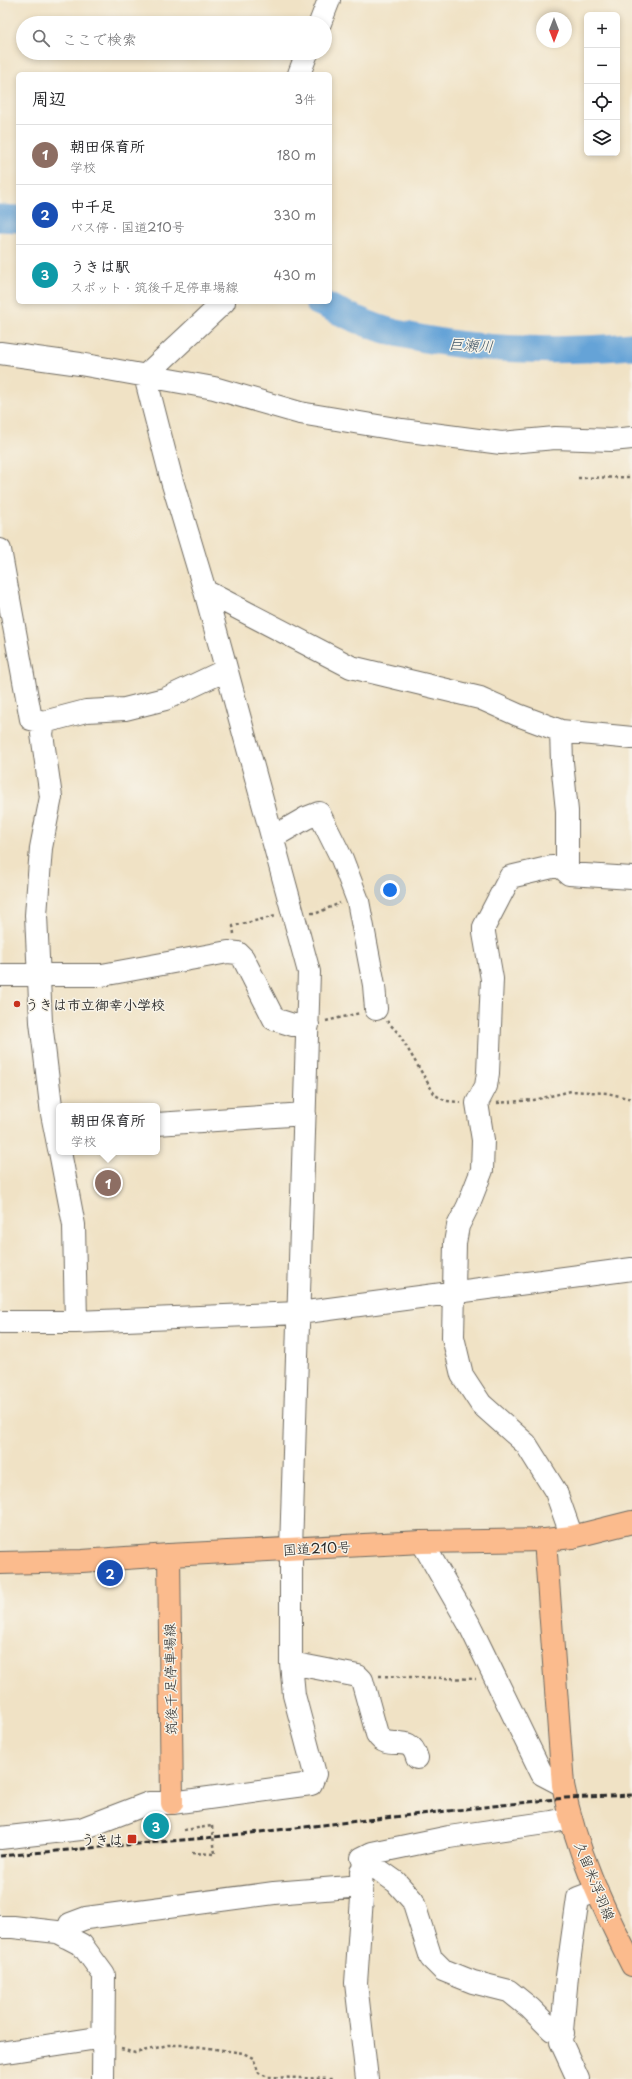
<!DOCTYPE html>
<html lang="ja">
<head>
<meta charset="utf-8">
<style>
	:root { --surface:#fff; --page:#f6f6f6; --text:#202124; --muted:#757577; --line:#e0e0e0; --accent:#c8321e }
	body { margin:0; font-family:"Playpen Sans","Klee One",sans-serif; background:var(--page); color:var(--text) }
	.controls { position:absolute; right:12px; top:12px; display:grid; overflow:hidden; border-radius:6px; box-shadow:0 2px 6px #0003 }
	.controls button { width:36px; height:36px; display:grid; place-items:center; padding:0; border:0; border-bottom:1px solid var(--line); background:var(--surface); color:var(--text); font:20px sans-serif }
	.compass { position:absolute; left:536px; top:12px; width:36px; height:36px; border-radius:50%; background:var(--surface); box-shadow:0 2px 6px #0003; rotate:180deg }
	.you { position:absolute; left:390px; top:890px; width:14px; height:14px; margin:-10px; border:3px solid #fff; border-radius:50%; background:#1a73e8; box-shadow:0 0 0 6px #1a73e833 }
	.badge { display:grid; place-items:center; width:26px; height:26px; border-radius:50%; background:var(--accent); color:#fff; font-size:13px; font-weight:700 }
	.pin { position:absolute; translate:-50% -50%; border:2px solid #fff; box-shadow:0 1px 4px #0006 }
	.popup { position:absolute; left:56px; top:1103px; width:104px; height:52px; box-sizing:border-box; display:grid; place-content:center; border-radius:6px; background:var(--surface); filter:drop-shadow(0 1px 3px #0005); font-size:13px; white-space:nowrap; color:var(--muted) }
	.popup b { font-size:15px; color:var(--text) }
	.popup::after { content:''; position:absolute; left:50%; top:100%; margin-left:-8px; border:8px solid transparent; border-top-color:var(--surface) }
	.list { margin:0; padding:0; list-style:none }
	h2 { display:flex; justify-content:space-between; align-items:center; height:52px; margin:0; padding:0 16px; font-size:17px }
	h2 small { font-size:13px; font-weight:400; color:var(--muted) }
	.list li { display:grid; grid-template-columns:26px 1fr auto; gap:12px; align-items:center; box-sizing:border-box; height:60px; padding:0 16px; border-top:1px solid var(--line) }
	.list b { display:block; font-size:15px; white-space:nowrap }
	.list p { margin:0; font-size:13px; white-space:nowrap; color:var(--muted) }
	.list em { font-size:13px; font-style:normal; color:var(--muted) }
	.icon { flex:none; width:22px; height:22px; fill:none; stroke:currentColor; stroke-width:2; stroke-linecap:round; stroke-linejoin:round }
	.map { position:relative; flex:none; width:632px; height:2079px; overflow:hidden }
	.search { position:absolute; background:var(--surface); box-shadow:0 2px 6px #0003; left:16px; top:16px; width:316px; height:44px; display:flex; align-items:center; gap:10px; box-sizing:border-box; padding:0 14px; border-radius:22px; color:var(--muted); font-size:15px }
	.panel { position:absolute; background:var(--surface); box-shadow:0 2px 6px #0003; left:16px; top:72px; width:316px; height:232px; border-radius:6px }
	.map>svg:first-child { display:block }
</style>
</head>
<body>
<div class="map">
<svg width="632" height="2079" viewBox="0 0 632 2079">
	<rect width="100%" height="100%" fill="#f7f3e8"/>
	<filter id="ink" filterUnits="userSpaceOnUse"><feTurbulence type="fractalNoise" baseFrequency=".025" numOctaves="2"/><feDisplacementMap in="SourceGraphic" scale="8" xChannelSelector="R" yChannelSelector="G"/><feConvolveMatrix kernelMatrix="1 2 1 2 8 2 1 2 1" color-interpolation-filters="sRGB"/></filter>
	<filter id="wash" filterUnits="userSpaceOnUse"><feTurbulence type="fractalNoise" baseFrequency=".012" numOctaves="4" result="noise"/><feDisplacementMap in="SourceGraphic" scale="16" xChannelSelector="R" yChannelSelector="G"/><feGaussianBlur stdDeviation="0.9" result="paint"/><feColorMatrix in="noise" values="0 0 0 0 0 0 0 0 0 0 0 0 0 0 0 0 0 1.4 0 .05"/><feComposite in="paint" operator="in"/></filter>
	<g filter="url(#wash)">
		<rect width="100%" height="100%" fill="#f0e2c5"/>
		<g fill="none" stroke-linecap="round" stroke-linejoin="round">
			<path stroke="#65a3d7" stroke-width="27" d="M 0,218 L 18,219
				M 318,302 C 340,312 362,323 385,330 C 462,351 553,353 632,346"/>
		</g>
	</g>
	<g filter="url(#ink)">
		<g fill="none" stroke-linecap="round" stroke-linejoin="round">
			<defs>
				<path id="minor" d="M 320,23 L 329,0
					M 299,74 L 307,53
					M 0,353 L 80,364 L 214,388 L 300,413 L 402,430 L 501,443 L 555,438 L 611,440 L 632,438
					M 145,376 L 224,302
					M 0,550 L 31,719 L 44,722
					M 205,591 L 351,667 L 480,698 L 518,715 L 561,731 L 632,738
					M 561,731 L 562,762 L 567,811 L 567,863 L 565,870
					M 273,837 L 306,818 L 319,813 L 342,859 L 358,901 L 374,985 L 376,1009
					M 0,975 L 102,975 L 228,952 L 238,953 L 243,958 L 274,1019 L 293,1025 L 308,1025
					M 157,1124 L 305,1114
					M 59,1149 L 52,1114 L 41,1022 L 36,915 L 41,848 L 51,797 L 42,734 L 44,722 L 86,711 L 125,709 L 165,699 L 226,670
					M 60,1152 L 74,1225 L 76,1322
					M 0,1322 L 76,1322 L 299,1313 L 632,1269
					M 572,1537 L 556,1492 L 526,1444 L 481,1404 L 462,1375 L 453,1337 L 455,1243 L 458,1226 L 468,1206 L 482,1170 L 483,1140 L 477,1103 L 486,1086 L 488,1073 L 492,979 L 484,933 L 484,927 L 510,877 L 552,867 L 561,867 L 569,874 L 632,878
					M 422,1542 L 469,1624 L 542,1774 L 563,1785
					M 291,1663 L 358,1676 L 362,1680 L 377,1734 C 389,1754 409,1730 417,1758
					M 0,1838 L 81,1829 L 149,1803 L 172,1803 L 311,1784 L 315,1774 L 294,1695 L 291,1663 L 291,1549 L 309,972 L 205,591 L 172,481 L 145,376
					M 362,1858 L 396,1882 L 413,1901 L 431,1958 L 443,1970 L 473,1982 L 509,1991 L 530,2008 L 552,2030 L 563,2033
					M 362,1858 L 372,1853 L 449,1837 L 552,1822 L 570,1818
					M 361,1871 L 362,1898 L 356,1983 L 367,2079
					M 0,1927 L 13,1927 L 57,1932 L 82,1945 L 104,1975 L 103,2079
					M 66,1937 L 70,1924 L 86,1918 L 274,1893 L 362,1886
					M 0,2053 L 104,2037
					M 578,2079 L 561,2042 L 567,1976 L 578,1898 L 597,1891"/>
				<path id="major" d="M 545,1540 L 563,1785 C 575,1848 603,1908 632,1965
					M 169,1555 L 172,1803"/>
				<path id="highway" d="M 0,1563 L 82,1561 L 169,1555 L 422,1542 L 545,1540 L 572,1537 L 632,1522"/>
			</defs>
			<use href="#minor" stroke="#706b61" stroke-width="24"/>
			<use href="#major" stroke="#706b61" stroke-width="24"/>
			<use href="#highway" stroke="#706b61" stroke-width="24"/>
			<path stroke="#706b61" stroke-width="2.5" stroke-dasharray="3 3" stroke-linecap="butt" d="M 578,478 L 632,477
				M 311,913 L 317,913 L 340,903
				M 234,934 L 233,926 L 276,916
				M 326,1021 L 360,1013
				M 387,1021 L 399,1034 L 435,1095 L 446,1101 L 460,1102
				M 497,1103 L 534,1100 L 571,1091 L 607,1093 L 632,1099
				M 379,1676 L 476,1679
				M 184,1830 L 212,1826
				M 192,1853 L 215,1854
				M 121,2049 L 135,2053 L 168,2045 L 188,2045 L 243,2053 L 253,2058 L 259,2073 L 268,2077 L 332,2079"/>
			<use href="#minor" stroke="#fff" stroke-width="22"/>
			<use href="#major" stroke="#fbbb8d" stroke-width="22"/>
			<use href="#highway" stroke="#fbbb8d" stroke-width="22"/>
			<path stroke="#2b2b2b" stroke-width="3" stroke-dasharray="6 3" stroke-linecap="butt" d="M 0,1856 L 205,1838 L 565,1798 L 632,1795"/>
			<path stroke="#706b61" stroke-width="2.5" stroke-dasharray="3 3" stroke-linecap="butt" d="M 212,1826 L 215,1854"/>
		</g>
	</g>
	<g fill="#c8321e" stroke="#f7f3e8" stroke-width="1.5">
		<circle cx="17" cy="1004" r="4"/>
		<rect x="127" y="1834" width="10" height="10" rx="2"/>
	</g>
	<g text-anchor="middle" dominant-baseline="central" stroke-width="3" stroke-linejoin="round" paint-order="stroke">
		<g font-size="14" font-weight="bold" fill="#2b2b2b" stroke="#f7f3e8" text-anchor="start">
			<text x="25" y="1004">うきは市立御幸小学校</text>
			<text x="123" y="1839" text-anchor="end">うきは</text>
		</g>
		<g font-size="14" fill="#2b2b2b" stroke="#f7f3e8">
			<text transform="translate(317 1548) rotate(-3)">国道210号</text>
			<text transform="translate(170 1679) rotate(-91)">筑後千足停車場線</text>
			<text transform="translate(595 1881) rotate(68)">久留米浮羽線</text>
		</g>
		<g font-size="15" font-style="italic" fill="#3f5567" stroke="#f7f3e8">
			<text transform="translate(471 344) rotate(4)">巨瀬川</text>
		</g>
	</g>
</svg>
<div class="controls">
<button>+</button>
<button>−</button>
<button><svg class="icon" aria-label="locate" viewBox="0 0 24 24"><circle cx="12" cy="12" r="6"/><path d="M12 2v4M12 18v4M2 12h4M18 12h4"/></svg></button>
<button><svg class="icon" aria-label="layers" viewBox="0 0 24 24"><path d="M12 4l9 5-9 5-9-5zM3 14l9 5 9-5"/></svg></button>
</div>
<svg class="compass" viewBox="-18 -18 36 36"><path d="M0-13l5 13h-10z" fill="#e53935"/><path d="M0 13l5-13h-10z" fill="#757577"/></svg>
<div class="you"></div>
<div class="pin badge" style="left:108px;top:1183px;background:#8d6e63">1</div>
<div class="popup"><b>朝田保育所</b>学校</div>
<div class="pin badge" style="left:110px;top:1573px;background:#1a4fb4">2</div>
<div class="pin badge" style="left:156px;top:1826px;background:#0f9aa8">3</div>
<div class="search"><svg class="icon" aria-label="search" viewBox="0 0 24 24"><circle cx="10" cy="10" r="6"/><path d="M15 15l6 6"/></svg>ここで検索</div>
<section class="panel">
<h2>周辺<small>3件</small></h2>
<ul class="list">
<li><span class="badge" style="background:#8d6e63">1</span><div><b>朝田保育所</b><p>学校</p></div><em>180 m</em></li>
<li><span class="badge" style="background:#1a4fb4">2</span><div><b>中千足</b><p>バス停 · 国道210号</p></div><em>330 m</em></li>
<li><span class="badge" style="background:#0f9aa8">3</span><div><b>うきは駅</b><p>スポット · 筑後千足停車場線</p></div><em>430 m</em></li>
</ul>
</section>
</div>
</body>
</html>
